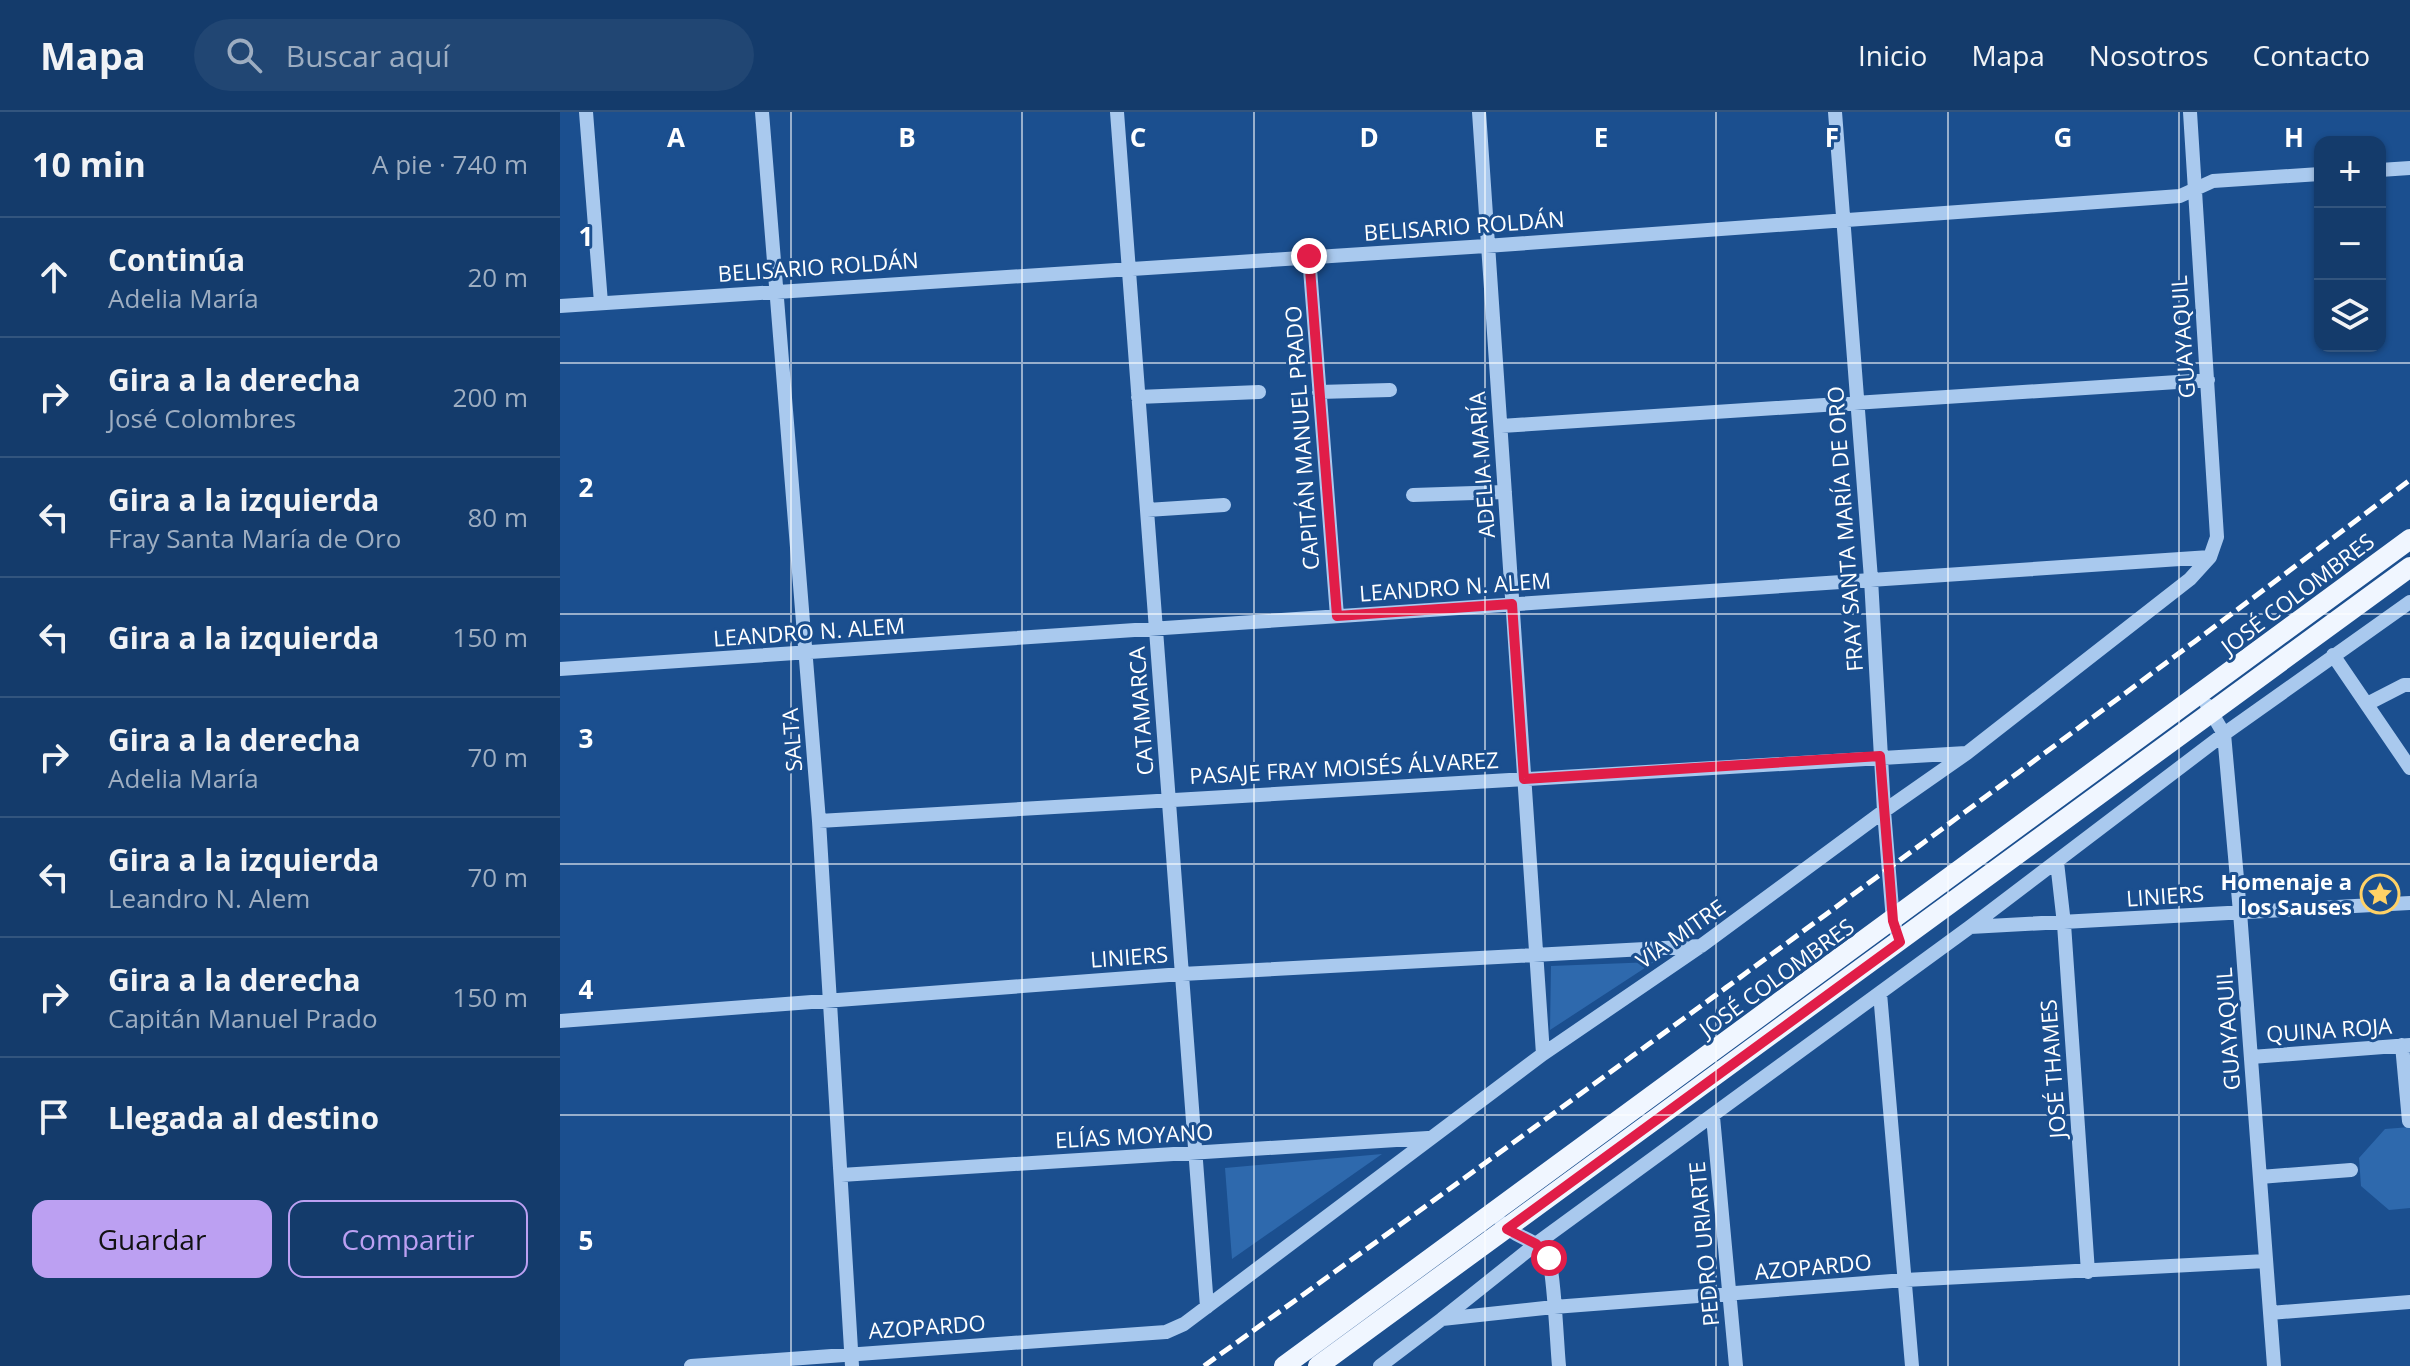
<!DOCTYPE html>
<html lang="es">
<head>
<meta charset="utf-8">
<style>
	:root { --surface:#143b6b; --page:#214673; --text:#f1f3f6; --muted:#9dadc1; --line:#33557e; --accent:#bca0f2 }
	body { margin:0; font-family:"Open Sans",sans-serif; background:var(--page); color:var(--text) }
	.controls { position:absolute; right:24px; top:24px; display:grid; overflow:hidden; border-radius:16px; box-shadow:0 2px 6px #0004 }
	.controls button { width:72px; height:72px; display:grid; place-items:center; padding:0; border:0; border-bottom:2px solid var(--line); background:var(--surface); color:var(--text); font:40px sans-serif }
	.stop { position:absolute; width:24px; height:24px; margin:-18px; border:6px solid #e11d48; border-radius:50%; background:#fff }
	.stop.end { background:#e11d48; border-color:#fff; box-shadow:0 2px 8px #0008 }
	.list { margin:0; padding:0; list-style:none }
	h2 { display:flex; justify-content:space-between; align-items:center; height:104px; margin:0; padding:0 32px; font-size:34px }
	h2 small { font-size:26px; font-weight:400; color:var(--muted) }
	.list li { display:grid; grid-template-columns:52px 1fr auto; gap:24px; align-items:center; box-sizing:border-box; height:120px; padding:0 32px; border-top:2px solid var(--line) }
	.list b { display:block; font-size:30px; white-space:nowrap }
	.list p { margin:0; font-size:26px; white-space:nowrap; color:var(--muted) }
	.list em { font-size:26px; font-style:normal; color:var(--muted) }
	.actions { display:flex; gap:16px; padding:24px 32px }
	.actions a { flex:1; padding:18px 0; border:2px solid var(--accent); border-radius:16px; text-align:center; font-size:28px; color:var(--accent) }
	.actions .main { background:var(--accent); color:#111 }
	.icon { flex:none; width:44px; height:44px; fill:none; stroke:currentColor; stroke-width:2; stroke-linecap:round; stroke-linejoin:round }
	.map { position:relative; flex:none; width:1850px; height:1254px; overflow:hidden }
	header { display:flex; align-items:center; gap:48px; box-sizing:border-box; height:112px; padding:0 40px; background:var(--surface); border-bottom:2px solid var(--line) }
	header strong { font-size:38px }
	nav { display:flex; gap:44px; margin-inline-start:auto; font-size:28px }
	.search { width:560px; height:72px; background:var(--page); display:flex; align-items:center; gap:20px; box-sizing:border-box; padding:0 28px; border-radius:44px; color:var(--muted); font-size:30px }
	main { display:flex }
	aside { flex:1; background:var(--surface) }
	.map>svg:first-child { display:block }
</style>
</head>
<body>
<header>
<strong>Mapa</strong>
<div class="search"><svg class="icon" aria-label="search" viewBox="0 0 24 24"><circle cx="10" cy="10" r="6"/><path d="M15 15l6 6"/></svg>Buscar aquí</div>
<nav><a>Inicio</a><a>Mapa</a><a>Nosotros</a><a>Contacto</a></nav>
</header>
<main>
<aside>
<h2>10 min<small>A pie · 740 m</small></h2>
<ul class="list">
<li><svg class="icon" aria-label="ahead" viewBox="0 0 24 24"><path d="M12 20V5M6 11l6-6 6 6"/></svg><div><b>Continúa</b><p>Adelia María</p></div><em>20 m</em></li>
<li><svg class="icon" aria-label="right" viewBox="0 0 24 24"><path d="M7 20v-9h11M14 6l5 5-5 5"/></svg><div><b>Gira a la derecha</b><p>José Colombres</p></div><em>200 m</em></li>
<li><svg class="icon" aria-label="left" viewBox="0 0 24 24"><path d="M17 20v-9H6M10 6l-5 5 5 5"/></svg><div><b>Gira a la izquierda</b><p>Fray Santa María de Oro</p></div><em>80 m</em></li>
<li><svg class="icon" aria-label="left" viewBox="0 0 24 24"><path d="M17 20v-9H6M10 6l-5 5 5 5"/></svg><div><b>Gira a la izquierda</b></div><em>150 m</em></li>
<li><svg class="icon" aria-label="right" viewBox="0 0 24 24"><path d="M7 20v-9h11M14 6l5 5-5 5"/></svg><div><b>Gira a la derecha</b><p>Adelia María</p></div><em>70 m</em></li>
<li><svg class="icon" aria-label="left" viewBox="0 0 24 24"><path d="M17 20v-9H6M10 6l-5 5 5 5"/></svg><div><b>Gira a la izquierda</b><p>Leandro N. Alem</p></div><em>70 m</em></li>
<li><svg class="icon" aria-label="right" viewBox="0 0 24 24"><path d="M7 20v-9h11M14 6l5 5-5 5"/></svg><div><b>Gira a la derecha</b><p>Capitán Manuel Prado</p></div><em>150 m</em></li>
<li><svg class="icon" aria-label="arrive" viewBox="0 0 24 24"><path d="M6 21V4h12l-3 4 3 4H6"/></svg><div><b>Llegada al destino</b></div></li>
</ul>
<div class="actions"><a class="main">Guardar</a><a>Compartir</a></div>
</aside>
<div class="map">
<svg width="1850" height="1254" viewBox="0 0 1850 1254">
	<rect width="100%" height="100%" fill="#1b4f8f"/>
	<path fill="#2e69ad" d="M 1094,850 L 990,918 L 991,854 Z
		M 1850,1015 L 1850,1096 L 1829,1098 L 1801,1074 L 1799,1046 L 1825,1017 Z
		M 822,1042 L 672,1147 L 665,1056 Z"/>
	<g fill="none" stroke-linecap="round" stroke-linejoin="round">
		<path stroke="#a9c9ee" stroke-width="14" d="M 26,0 L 41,191
			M 202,0 L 259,709 L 292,1254
			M 557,0 L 647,1195
			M 919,0 L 983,942
			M 1275,0 L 1311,467 L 1324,699 L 1333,809 L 1340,830
			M 1820,58 L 1850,56
			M 749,144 L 777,504
			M 0,194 L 926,134 L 1620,84 L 1653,69 L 1760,62
			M 759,280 L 830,278
			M 578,285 L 699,280
			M 941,314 L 1648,268
			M 853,383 L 945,380
			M 587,398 L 664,393
			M 1773,543 L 1850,656
			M 0,557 L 1650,445
			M 1807,592 L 1844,573 L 1850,573
			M 1647,593 L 1664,622 L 1680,800 L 1714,1254
			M 259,709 L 1406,641
			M 1497,750 L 1504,812 L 1528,1160
			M 1410,815 L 1850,791
			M 1320,881 L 1352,1254
			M 0,909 L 622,862 L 1141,834
			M 1842,933 L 1849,1009
			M 1691,945 L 1850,933
			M 1153,1005 L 1176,1254
			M 281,1063 L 868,1026
			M 1700,1065 L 1791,1058
			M 942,1111 C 954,1126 979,1127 988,1145 C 994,1158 997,1235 999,1254
			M 1710,1201 L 1850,1190
			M 882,1207 L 976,1132 L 1410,815 L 1664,622 L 1850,490
			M 131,1254 L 606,1220 L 624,1212 L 983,942 L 1141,834 L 1324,699 L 1407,641 L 1630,467 L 1650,445 L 1657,425 L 1630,0
			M 820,1254 L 882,1207 L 994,1195 L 1345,1168 L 1706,1149"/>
		<path stroke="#f0f6ff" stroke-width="20" d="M 724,1254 L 1850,427
			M 758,1254 L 1850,455"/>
		<path stroke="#fff" stroke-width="5" stroke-dasharray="14 6" stroke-linecap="butt" d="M 644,1254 C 1049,963 1452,668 1850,368"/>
	</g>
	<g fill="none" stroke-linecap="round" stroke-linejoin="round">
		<path stroke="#e11d48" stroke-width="10" d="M 749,144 L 777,504 L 952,492 L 964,667 L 1320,644 L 1333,809 L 1340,830 L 947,1117 L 976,1132 L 989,1146"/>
	</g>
	<path fill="none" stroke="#fff" stroke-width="2" stroke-opacity="0.55" d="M 231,0 L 231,1254M 462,0 L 462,1254M 694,0 L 694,1254M 925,0 L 925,1254M 1156,0 L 1156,1254M 1388,0 L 1388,1254M 1619,0 L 1619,1254M 0,251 L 1850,251M 0,502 L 1850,502M 0,752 L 1850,752M 0,1003 L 1850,1003"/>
	<defs>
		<symbol id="sight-ring" viewBox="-11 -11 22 22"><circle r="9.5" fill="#1b4f8f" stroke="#ffd166" stroke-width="1.5"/><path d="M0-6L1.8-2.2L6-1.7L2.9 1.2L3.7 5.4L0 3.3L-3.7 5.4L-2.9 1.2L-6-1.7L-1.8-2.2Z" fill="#ffd166"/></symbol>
	</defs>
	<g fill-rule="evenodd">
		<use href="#sight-ring" x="1798" y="760" width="44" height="44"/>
	</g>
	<g text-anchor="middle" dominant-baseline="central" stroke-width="6" stroke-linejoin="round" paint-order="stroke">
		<g font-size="22" fill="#fff" stroke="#1b4f8f">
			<text transform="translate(904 113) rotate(-4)">BELISARIO ROLDÁN</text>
			<text transform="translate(258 154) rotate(-4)">BELISARIO ROLDÁN</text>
			<text transform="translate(1622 225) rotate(-94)">GUAYAQUIL</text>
			<text transform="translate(741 326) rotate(-94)">CAPITÁN MANUEL PRADO</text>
			<text transform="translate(921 353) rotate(-94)">ADELIA MARÍA</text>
			<text transform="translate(1284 417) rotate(-94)">FRAY SANTA MARÍA DE ORO</text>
			<text transform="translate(895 474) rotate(-4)">LEANDRO N. ALEM</text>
			<text transform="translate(1737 481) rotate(-37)">JOSÉ COLOMBRES</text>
			<text transform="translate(249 519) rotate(-4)">LEANDRO N. ALEM</text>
			<text transform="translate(580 599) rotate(-94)">CATAMARCA</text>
			<text transform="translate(231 628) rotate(-94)">SALTA</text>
			<text transform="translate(784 655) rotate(-3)">PASAJE FRAY MOISÉS ÁLVAREZ</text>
			<text transform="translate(1605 783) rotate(-4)">LINIERS</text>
			<text transform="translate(1120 821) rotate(-35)">VÍA MITRE</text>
			<text transform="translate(569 844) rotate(-4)">LINIERS</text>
			<text transform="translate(1216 865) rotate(-36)">JOSÉ COLOMBRES</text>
			<text transform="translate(1667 917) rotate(-94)">GUAYAQUIL</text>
			<text transform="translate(1769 917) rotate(-4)">QUINA ROJA</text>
			<text transform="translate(1492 957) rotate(-94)">JOSÉ THAMES</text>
			<text transform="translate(574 1023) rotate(-3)">ELÍAS MOYANO</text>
			<text transform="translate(1143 1132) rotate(-95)">PEDRO URIARTE</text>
			<text transform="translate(1253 1154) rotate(-5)">AZOPARDO</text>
			<text transform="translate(367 1214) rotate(-4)">AZOPARDO</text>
		</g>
		<g font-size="22" font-weight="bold" fill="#fff" stroke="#1b4f8f" text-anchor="end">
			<text x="1792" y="769">Homenaje a<tspan x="1792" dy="25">los Sauses</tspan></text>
		</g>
	</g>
	<g font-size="26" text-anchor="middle" font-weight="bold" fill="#fff" stroke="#1b4f8f" stroke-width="6" stroke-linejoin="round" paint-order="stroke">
		<text x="116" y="35">A</text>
		<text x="347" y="35">B</text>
		<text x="578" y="35">C</text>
		<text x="809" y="35">D</text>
		<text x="1041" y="35">E</text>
		<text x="1272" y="35">F</text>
		<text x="1503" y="35">G</text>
		<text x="1734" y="35">H</text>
		<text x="26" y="134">1</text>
		<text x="26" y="385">2</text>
		<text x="26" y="636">3</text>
		<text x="26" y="887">4</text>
		<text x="26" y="1138">5</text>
	</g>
</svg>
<div class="controls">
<button>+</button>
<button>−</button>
<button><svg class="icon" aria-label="layers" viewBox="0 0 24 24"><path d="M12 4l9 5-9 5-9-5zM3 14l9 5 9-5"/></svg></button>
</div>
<div class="stop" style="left:989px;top:1146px"></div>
<div class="stop end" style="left:749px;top:144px"></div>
</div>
</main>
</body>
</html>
